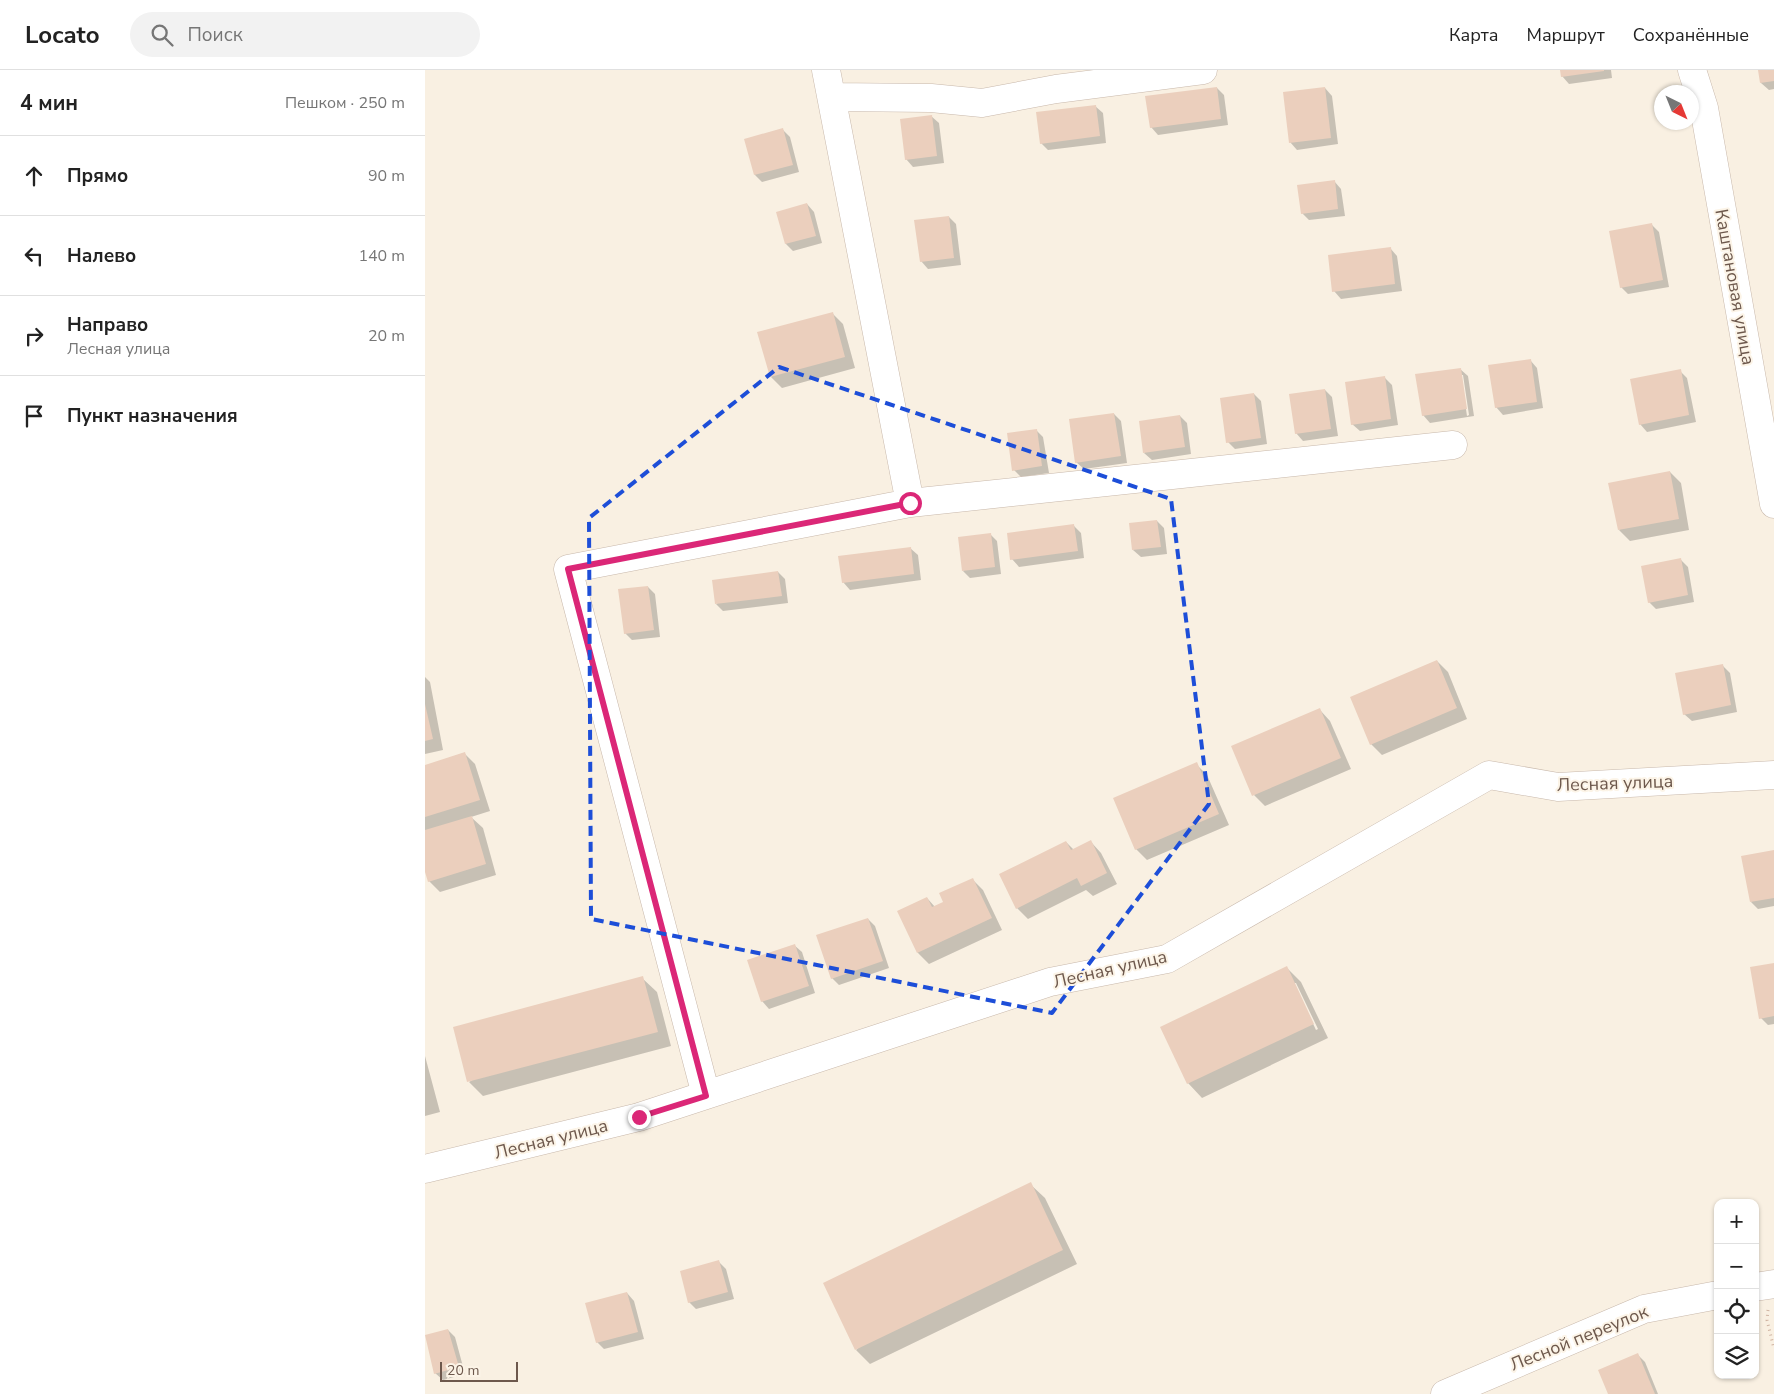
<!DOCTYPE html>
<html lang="ru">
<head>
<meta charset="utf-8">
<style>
	:root { --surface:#fff; --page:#f2f2f2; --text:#222; --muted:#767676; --line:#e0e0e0 }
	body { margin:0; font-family:"Nunito Sans",sans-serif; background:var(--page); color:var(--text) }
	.controls { position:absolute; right:15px; bottom:15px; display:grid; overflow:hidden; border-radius:10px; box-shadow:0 1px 4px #0004 }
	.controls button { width:45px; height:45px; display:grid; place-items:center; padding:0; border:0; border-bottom:1px solid var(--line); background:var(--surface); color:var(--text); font:25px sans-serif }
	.compass { position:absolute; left:1229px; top:15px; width:45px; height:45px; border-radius:50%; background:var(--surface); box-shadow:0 1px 4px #0004; rotate:137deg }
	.scale { position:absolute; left:15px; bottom:12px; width:78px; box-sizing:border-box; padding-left:5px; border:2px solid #6d584c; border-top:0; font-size:14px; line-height:18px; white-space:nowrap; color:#6d584c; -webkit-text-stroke:4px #fcf4e7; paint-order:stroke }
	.stop { position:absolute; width:15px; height:15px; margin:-11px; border:4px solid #db2777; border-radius:50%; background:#fff }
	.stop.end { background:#db2777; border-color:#fff; box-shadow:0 1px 5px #0008 }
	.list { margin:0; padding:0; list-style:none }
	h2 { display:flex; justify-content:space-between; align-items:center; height:65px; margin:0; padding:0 20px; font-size:21px }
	h2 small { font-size:16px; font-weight:400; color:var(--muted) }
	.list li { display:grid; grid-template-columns:32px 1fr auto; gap:15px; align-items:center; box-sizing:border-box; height:80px; padding:0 20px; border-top:1px solid var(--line) }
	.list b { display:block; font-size:19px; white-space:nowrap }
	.list p { margin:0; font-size:16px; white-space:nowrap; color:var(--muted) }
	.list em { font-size:16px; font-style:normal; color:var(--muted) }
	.icon { flex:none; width:28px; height:28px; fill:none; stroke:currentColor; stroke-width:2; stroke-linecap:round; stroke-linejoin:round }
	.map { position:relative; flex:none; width:1349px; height:1324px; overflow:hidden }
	header { display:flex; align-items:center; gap:30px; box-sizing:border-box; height:70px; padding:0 25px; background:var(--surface); border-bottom:1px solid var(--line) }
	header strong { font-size:24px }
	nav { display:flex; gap:28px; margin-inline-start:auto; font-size:18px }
	.search { width:350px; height:45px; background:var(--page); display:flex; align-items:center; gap:12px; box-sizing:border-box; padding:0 18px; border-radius:28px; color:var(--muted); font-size:19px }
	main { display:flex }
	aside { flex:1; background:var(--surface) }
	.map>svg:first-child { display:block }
</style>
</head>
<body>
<header>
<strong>Locato</strong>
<div class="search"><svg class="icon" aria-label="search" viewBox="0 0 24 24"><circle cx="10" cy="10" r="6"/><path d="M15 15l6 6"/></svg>Поиск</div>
<nav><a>Карта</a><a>Маршрут</a><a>Сохранённые</a></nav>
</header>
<main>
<aside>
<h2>4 мин<small>Пешком · 250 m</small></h2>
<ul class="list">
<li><svg class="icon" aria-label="ahead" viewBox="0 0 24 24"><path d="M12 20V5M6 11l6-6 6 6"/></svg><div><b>Прямо</b></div><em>90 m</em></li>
<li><svg class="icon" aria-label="left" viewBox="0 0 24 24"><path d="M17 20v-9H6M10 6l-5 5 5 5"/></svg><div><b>Налево</b></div><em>140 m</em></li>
<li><svg class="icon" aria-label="right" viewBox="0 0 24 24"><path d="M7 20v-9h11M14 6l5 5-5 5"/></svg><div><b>Направо</b><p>Лесная улица</p></div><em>20 m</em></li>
<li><svg class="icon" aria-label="arrive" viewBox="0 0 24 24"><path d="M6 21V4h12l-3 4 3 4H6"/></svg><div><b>Пункт назначения</b></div></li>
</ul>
</aside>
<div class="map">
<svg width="1349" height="1324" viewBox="0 0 1349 1324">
	<rect width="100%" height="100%" fill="#f9f0e2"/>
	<path fill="#0003" fill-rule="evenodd" d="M 1136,0 L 1186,0 L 1187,8 L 1144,14 L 1137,6 Z
		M 1334,0 L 1349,0 L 1349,19 L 1344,20 L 1336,13 Z
		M 792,18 L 799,25 L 803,55 L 733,65 L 726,57 Z
		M 900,18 L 907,26 L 913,74 L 872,80 L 865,72 Z
		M 670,36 L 678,43 L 681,73 L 623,80 L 616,73 Z
		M 506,46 L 514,53 L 519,93 L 488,97 L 481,89 Z
		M 358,60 L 365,67 L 374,102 L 337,112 L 330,105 L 320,70 Z
		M 909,111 L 916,119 L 920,146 L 884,150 L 877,143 Z
		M 382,134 L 389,142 L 397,173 L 368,181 L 361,174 L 352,143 Z
		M 524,147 L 531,154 L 536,195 L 503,199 L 496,191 Z
		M 1227,155 L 1234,162 L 1244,217 L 1203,224 L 1196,217 Z
		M 965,178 L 972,186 L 977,221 L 916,229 L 909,221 Z
		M 407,243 L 418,254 L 430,298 L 357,318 L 346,307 Z
		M 1105,290 L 1112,298 L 1118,338 L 1078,345 L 1071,337 Z
		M 1035,299 L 1043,306 L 1049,346 L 1005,353 L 998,345 ZM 1036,305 L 1038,305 L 1044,345 L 1042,346 Z
		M 1255,301 L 1262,308 L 1271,352 L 1222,362 L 1215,354 Z
		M 960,308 L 967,315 L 973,355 L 935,361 L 927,354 Z
		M 900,320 L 907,327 L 913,366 L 878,371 L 871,363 Z
		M 829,324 L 836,331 L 842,374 L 810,379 L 803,372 Z
		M 689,344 L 696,351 L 702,393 L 659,399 L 651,392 Z
		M 755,346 L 762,353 L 766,384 L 727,390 L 719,383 Z
		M 611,360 L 618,367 L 624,403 L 596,407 L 589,400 Z
		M 1245,402 L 1256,413 L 1264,460 L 1205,471 L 1194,460 Z
		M 732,451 L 739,458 L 742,484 L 716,487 L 708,480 Z
		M 649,456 L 656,463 L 659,488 L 594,497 L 587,489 Z
		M 565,464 L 572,471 L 576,504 L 545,508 L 538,501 Z
		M 485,478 L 493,485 L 496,510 L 425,520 L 418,512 Z
		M 1256,490 L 1263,497 L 1269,532 L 1231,539 L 1224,532 Z
		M 353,502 L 360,509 L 363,533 L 298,541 L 291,534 Z
		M 223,517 L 230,524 L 235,567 L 207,570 L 200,563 Z
		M 1012,591 L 1023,602 L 1042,649 L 957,685 L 946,674 Z
		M 1298,596 L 1305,603 L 1312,642 L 1267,651 L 1259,644 Z
		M 0,607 L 5,612 L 18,680 L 0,684 Z
		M 895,640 L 905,651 L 926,699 L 840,736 L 829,725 Z
		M 39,683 L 50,694 L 65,741 L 46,747 L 58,758 L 71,805 L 15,822 L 4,811 L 0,798 L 0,696 Z
		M 771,694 L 782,705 L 804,755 L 722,790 L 711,779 Z
		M 641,772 L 649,780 L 666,772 L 676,783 L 692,814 L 668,826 L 661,820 L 603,849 L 592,838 Z
		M 1349,781 L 1349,836 L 1333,839 L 1326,832 Z
		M 547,809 L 558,820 L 577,860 L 504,894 L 493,883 L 474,842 L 502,828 L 510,837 L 520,833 Z
		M 443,849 L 450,856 L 464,898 L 414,915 L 407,908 Z
		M 369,875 L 377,882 L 390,923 L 344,939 L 337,931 Z
		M 1349,894 L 1349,954 L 1343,955 L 1336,948 Z
		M 862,898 L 876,912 L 903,968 L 777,1028 L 763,1013 ZM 869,913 L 871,913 L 893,959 L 891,960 Z
		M 217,908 L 232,922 L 246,976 L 58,1026 L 44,1012 Z
		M 0,986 L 15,1042 L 0,1046 Z
		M 605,1114 L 620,1128 L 652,1194 L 445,1294 L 431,1280 Z
		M 294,1192 L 301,1199 L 309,1229 L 271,1239 L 264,1232 Z
		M 202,1223 L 209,1231 L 219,1269 L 179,1279 L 172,1272 Z
		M 23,1260 L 30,1267 L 40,1304 L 18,1310 L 10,1303 Z
		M 1213,1285 L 1220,1292 L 1233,1324 L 1184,1324 Z"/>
	<path fill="#ebcfbd" d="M 1135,0 L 1179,0 L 1179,1 L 1136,7 Z
		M 1333,0 L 1349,0 L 1349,11 L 1335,13 Z
		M 792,17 L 796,49 L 725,58 L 720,26 Z
		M 900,17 L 906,68 L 864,73 L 858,22 Z
		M 671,35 L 675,66 L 615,74 L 611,42 Z
		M 507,45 L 512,86 L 480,90 L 475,49 Z
		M 358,58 L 368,95 L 329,105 L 319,69 Z
		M 910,110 L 913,139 L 876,144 L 872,115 Z
		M 382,133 L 391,166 L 360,174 L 351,142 Z
		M 524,146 L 529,188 L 495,192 L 489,150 Z
		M 1227,153 L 1238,210 L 1195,218 L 1184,161 Z
		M 966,177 L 970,214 L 907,222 L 903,185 Z
		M 408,242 L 420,287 L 345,307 L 332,262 Z
		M 1106,289 L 1112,332 L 1070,338 L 1063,295 Z
		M 1036,298 L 1042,339 L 997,346 L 990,304 Z
		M 1256,299 L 1264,345 L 1214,355 L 1205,309 Z
		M 960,306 L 966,349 L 926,355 L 920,312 Z
		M 900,319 L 906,359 L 870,364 L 864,324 Z
		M 829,323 L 836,368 L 801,373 L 795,328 Z
		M 689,343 L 696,386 L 650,393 L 644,349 Z
		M 755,345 L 760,377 L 718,383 L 714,351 Z
		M 612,359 L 617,396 L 587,401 L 582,363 Z
		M 1245,401 L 1254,449 L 1193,460 L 1183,413 Z
		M 732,450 L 736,477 L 707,480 L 704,453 Z
		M 649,454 L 653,481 L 585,490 L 582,463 Z
		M 566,463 L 570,497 L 537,501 L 533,467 Z
		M 486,477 L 489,504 L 417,513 L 413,486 Z
		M 1256,488 L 1263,525 L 1223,533 L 1216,496 Z
		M 353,501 L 357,526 L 290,534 L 287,510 Z
		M 223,516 L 229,560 L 199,564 L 193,519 Z
		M 1012,590 L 1032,638 L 945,675 L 925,627 Z
		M 1298,594 L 1306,635 L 1258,645 L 1250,603 Z
		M 0,634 L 8,669 L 0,671 Z
		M 895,638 L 916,688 L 827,726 L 806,676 Z
		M 40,682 L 55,730 L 0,747 L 0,695 Z
		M 772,692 L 794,744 L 710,780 L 688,728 Z
		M 47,746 L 61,794 L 3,812 L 0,802 L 0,760 Z
		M 666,770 L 682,803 L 656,816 L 652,808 L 591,839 L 574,804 L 641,771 L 646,780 Z
		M 1349,780 L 1349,828 L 1325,832 L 1316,786 Z
		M 548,808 L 567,848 L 492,883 L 472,841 L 502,827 L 507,837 L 518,832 L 514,823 Z
		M 443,848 L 458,891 L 406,909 L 391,865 Z
		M 370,874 L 384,916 L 336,932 L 322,890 Z
		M 1349,893 L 1349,946 L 1334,949 L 1325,897 Z
		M 862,896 L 889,954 L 762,1014 L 735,957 Z
		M 218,906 L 233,962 L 42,1012 L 28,957 Z
		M 606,1112 L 638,1180 L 430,1280 L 398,1213 Z
		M 294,1190 L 303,1222 L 263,1233 L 255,1201 Z
		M 202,1222 L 213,1262 L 171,1273 L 160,1233 Z
		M 23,1259 L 34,1297 L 9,1304 L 0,1265 Z
		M 1213,1283 L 1230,1324 L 1183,1324 L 1173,1300 Z"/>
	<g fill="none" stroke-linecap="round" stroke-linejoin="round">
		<defs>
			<path id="minor" d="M 1267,0 L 1279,38 L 1349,434
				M 407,27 L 506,28 L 557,33 L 631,19 L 778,0
				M 485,433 L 1028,375
				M 281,1025 L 143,499 L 485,433 L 401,0
				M 0,1099 L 214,1047 L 625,912 L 742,889 L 1064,705 L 1133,717 L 1349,705
				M 1330,1217 L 1349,1214
				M 1020,1324 L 1219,1239 L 1293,1225"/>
		</defs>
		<use href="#minor" stroke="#c8b8ab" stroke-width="29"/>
		<path stroke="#cfb3a1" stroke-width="3" stroke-dasharray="1 4" stroke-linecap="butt" d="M 1343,1240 L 1342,1250 L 1349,1279"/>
		<use href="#minor" stroke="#fff" stroke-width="28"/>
	</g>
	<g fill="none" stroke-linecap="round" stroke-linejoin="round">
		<path stroke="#db2777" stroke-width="6" d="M 214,1047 L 281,1026 L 143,499 L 485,433"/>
	</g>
	<path fill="none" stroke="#1d4ed8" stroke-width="4" stroke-dasharray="10 6" stroke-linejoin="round" d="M 354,297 L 746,429 L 784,734 L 627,943 L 166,849 L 164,448 Z"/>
	<g text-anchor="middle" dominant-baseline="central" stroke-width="4" stroke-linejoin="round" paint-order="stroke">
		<g font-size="18" fill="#6d584c" stroke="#fcf4e7">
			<text transform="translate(1310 217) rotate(80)">Каштановая улица</text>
			<text transform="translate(1190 713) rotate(-2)">Лесная улица</text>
			<text transform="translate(685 899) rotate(-13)">Лесная улица</text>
			<text transform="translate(126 1069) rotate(-14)">Лесная улица</text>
			<text transform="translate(1154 1268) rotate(-22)">Лесной переулок</text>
		</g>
	</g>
</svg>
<div class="controls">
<button>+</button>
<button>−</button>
<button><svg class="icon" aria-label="locate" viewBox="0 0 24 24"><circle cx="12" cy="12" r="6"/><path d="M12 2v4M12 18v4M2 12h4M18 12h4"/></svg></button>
<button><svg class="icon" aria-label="layers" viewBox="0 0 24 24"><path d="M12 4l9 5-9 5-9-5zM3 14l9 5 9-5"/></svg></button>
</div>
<svg class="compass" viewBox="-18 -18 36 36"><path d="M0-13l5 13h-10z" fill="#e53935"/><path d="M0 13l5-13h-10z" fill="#767676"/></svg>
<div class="scale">20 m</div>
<div class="stop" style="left:485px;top:433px"></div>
<div class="stop end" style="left:214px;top:1047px"></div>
</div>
</main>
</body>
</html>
